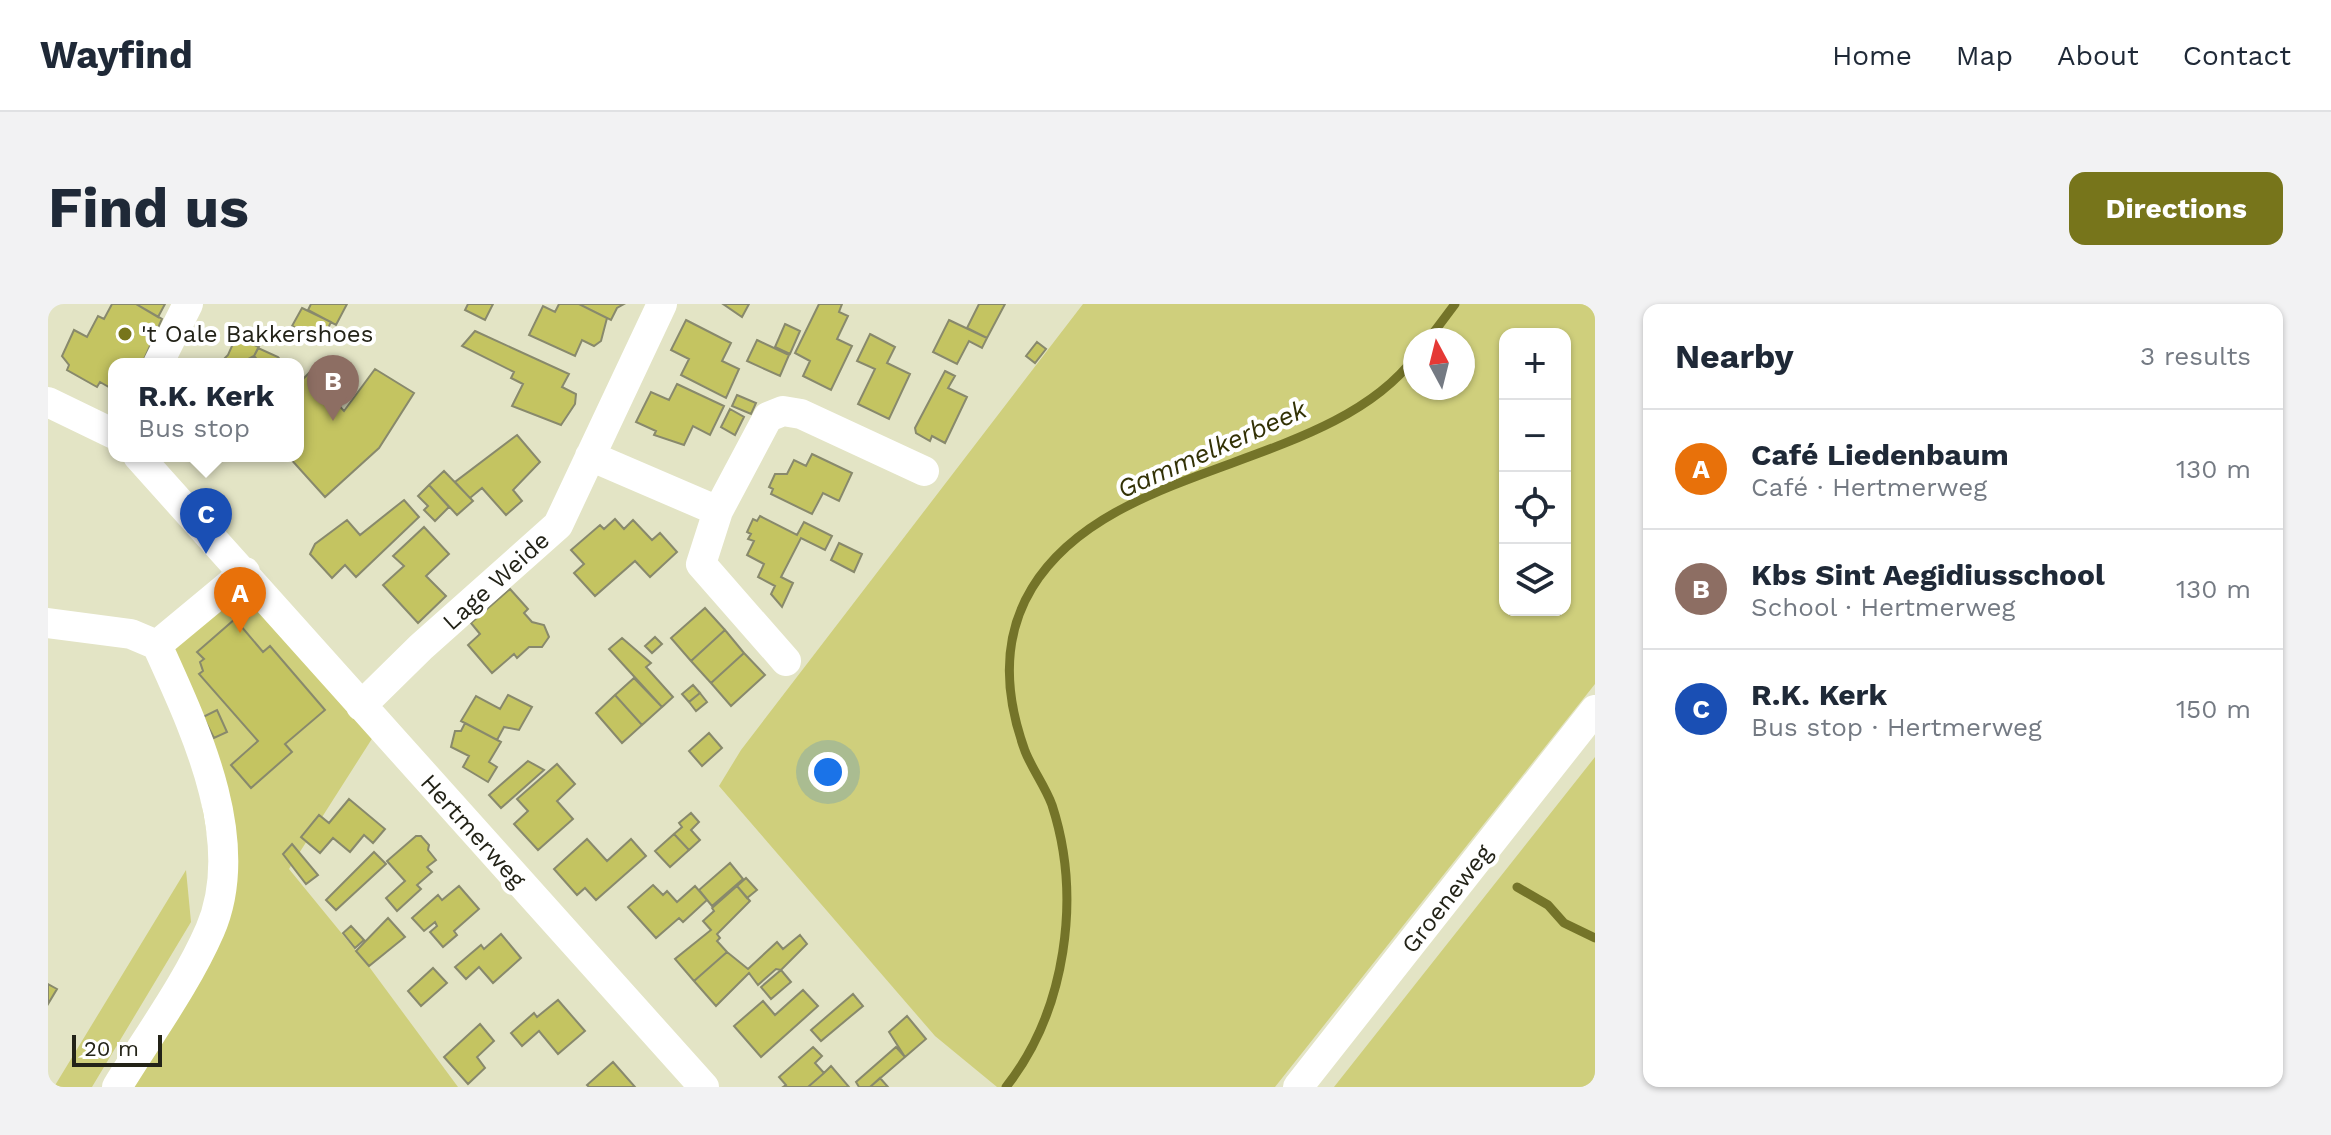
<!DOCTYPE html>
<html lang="en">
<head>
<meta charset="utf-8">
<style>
	:root { --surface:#fff; --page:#f2f2f3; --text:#1f2937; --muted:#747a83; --line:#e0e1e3; --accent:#77751b }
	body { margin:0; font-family:"Work Sans",sans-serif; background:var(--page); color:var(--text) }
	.controls { position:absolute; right:24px; top:24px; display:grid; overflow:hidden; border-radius:16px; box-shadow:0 2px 6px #0004 }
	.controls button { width:72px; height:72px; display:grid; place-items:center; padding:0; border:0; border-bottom:2px solid var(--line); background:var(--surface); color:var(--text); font:40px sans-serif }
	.compass { position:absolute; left:1355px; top:24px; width:72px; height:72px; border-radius:50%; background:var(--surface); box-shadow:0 2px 6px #0004; rotate:353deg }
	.scale { position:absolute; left:24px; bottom:20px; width:90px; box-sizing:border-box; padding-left:8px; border:4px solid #232318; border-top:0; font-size:22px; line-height:28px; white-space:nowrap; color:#232318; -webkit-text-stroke:6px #fff; paint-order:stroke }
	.you { position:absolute; left:780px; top:468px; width:28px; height:28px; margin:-20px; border:6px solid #fff; border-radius:50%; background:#1a73e8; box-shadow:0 0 0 12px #1a73e833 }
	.badge { display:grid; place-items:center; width:52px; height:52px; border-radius:50%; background:var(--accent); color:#fff; font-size:26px; font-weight:700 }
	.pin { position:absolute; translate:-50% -66px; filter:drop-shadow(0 2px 4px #0008) }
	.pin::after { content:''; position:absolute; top:42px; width:28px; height:24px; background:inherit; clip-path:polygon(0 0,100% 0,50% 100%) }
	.popup { position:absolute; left:60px; top:54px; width:196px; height:104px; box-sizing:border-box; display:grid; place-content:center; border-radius:16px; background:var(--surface); filter:drop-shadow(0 2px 6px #0005); font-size:26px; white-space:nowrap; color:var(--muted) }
	.popup b { font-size:30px; color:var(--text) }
	.popup::after { content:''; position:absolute; left:50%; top:100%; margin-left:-16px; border:16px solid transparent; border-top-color:var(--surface) }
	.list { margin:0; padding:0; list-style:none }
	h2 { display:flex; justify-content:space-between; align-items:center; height:104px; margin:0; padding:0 32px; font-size:34px }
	h2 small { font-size:26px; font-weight:400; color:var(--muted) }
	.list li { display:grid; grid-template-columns:52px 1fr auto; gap:24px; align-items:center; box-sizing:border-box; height:120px; padding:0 32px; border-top:2px solid var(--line) }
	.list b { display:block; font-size:30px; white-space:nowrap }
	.list p { margin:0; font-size:26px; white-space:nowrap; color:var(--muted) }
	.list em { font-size:26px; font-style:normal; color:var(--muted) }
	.icon { flex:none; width:44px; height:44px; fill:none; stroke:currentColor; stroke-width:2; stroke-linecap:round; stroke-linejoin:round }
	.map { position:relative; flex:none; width:1547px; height:783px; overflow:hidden; border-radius:16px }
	header { display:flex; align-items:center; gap:48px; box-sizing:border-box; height:112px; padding:0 40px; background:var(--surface); border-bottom:2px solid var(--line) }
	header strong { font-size:38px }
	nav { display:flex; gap:44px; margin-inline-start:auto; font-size:28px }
	.intro { display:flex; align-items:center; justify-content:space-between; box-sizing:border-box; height:192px; padding:0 48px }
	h1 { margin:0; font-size:56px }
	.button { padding:20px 36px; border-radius:16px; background:var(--accent); color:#fff; font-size:28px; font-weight:700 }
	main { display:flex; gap:48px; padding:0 48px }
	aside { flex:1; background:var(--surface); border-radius:16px; box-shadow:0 2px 6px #0004 }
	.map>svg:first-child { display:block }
</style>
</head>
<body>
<header>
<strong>Wayfind</strong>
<nav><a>Home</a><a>Map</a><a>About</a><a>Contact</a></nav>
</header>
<div class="intro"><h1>Find us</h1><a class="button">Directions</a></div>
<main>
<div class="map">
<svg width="1547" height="783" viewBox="0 0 1547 783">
	<rect width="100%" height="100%" fill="#e3e4c5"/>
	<path fill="#cfcf7c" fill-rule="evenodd" d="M 1035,0 L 1547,0 L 1547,380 L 1227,783 L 949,783 L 887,732 L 671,482 L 693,446 ZM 1457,30 L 1517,30 L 1517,306 L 1457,306 ZM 1367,36 L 1415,36 L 1415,84 L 1367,84 Z
		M 199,283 L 327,430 L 241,565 L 322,664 L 410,783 L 81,783 L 176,626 L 126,345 Z
		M 1547,453 L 1547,783 L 1286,783 Z
		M 138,566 L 143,618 L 44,783 L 6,783 Z"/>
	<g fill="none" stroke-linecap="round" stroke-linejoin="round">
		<path stroke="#747429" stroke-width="9" d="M 1380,36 L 1407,0
			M 1469,583 L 1500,601 L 1516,619 L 1547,634
			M 958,783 C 1018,707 1034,593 1004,501 C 997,482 984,465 977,447 C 957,392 953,335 984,284 C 1062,156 1281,167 1367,53"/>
	</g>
	<path fill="#c4c461" stroke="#88896c" stroke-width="2" d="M 64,0 L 88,0 L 114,15 L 94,60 L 66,60 L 66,86 L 52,78 L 49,83 L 19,66 L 21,61 L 14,52 L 26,26 L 39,33 L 50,12 L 56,15 Z
		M 88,0 L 117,0 L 110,13 Z
		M 263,0 L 299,0 L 288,21 L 260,6 Z
		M 420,0 L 445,0 L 437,16 L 417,6 Z
		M 511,0 L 531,0 L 559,14 L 553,37 L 546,42 L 534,36 L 527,52 L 481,31 L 495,2 L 507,8 Z
		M 531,0 L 576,0 L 569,4 L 563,16 Z
		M 675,0 L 701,0 L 694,13 Z
		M 771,0 L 794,0 L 791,8 L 800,12 L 789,35 L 804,42 L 783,86 L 755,72 L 762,57 L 747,49 Z
		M 931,0 L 957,0 L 939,34 L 919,24 Z
		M 254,4 L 283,18 L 274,37 L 244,22 Z
		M 638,16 L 683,39 L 674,57 L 691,65 L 678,94 L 633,71 L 641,55 L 623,46 Z
		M 901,16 L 939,34 L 934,44 L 921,37 L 909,60 L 885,48 Z
		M 737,20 L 752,27 L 742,50 L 727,43 Z
		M 427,27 L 521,70 L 514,83 L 528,90 L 527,100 L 513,121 L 464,102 L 475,80 L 463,74 L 466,68 L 414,42 Z
		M 822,30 L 847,43 L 839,59 L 862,70 L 841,115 L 810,100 L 827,65 L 809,57 Z
		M 188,33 L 211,43 L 206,52 L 191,60 L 171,60 L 180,51 Z
		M 709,36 L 741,51 L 732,72 L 699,57 Z
		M 989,38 L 998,45 L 987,59 L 978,52 Z
		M 210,44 L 230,53 L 236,60 L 213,60 L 206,52 Z
		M 327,65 L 366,89 L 331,144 L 277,193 L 240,152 L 250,152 L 250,80 L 261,69 L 296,107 Z
		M 897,67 L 907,72 L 900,84 L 919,93 L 897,139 L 884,132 L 882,137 L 868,129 L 867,124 Z
		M 629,80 L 676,102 L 662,131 L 645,122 L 636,141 L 606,131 L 608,127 L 588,118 L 603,88 L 621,96 Z
		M 689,91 L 708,99 L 703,110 L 684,102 Z
		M 682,105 L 696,113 L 687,131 L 673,123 Z
		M 469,131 L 492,158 L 465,186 L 474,197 L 458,211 L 434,184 L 422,194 L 407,178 Z
		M 764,150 L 804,169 L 791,197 L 775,189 L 764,210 L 723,190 L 725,185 L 721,183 L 727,170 L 739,170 L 746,156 L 758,162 Z
		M 396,167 L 425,197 L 409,211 L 381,181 Z
		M 381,181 L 401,203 L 387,217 L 376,206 L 380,202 L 370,192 Z
		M 356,196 L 371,213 L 308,273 L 297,261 L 284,274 L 262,250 L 267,240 L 299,216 L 312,231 Z
		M 712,212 L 749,231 L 756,218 L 784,232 L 777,246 L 753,234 L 733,273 L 745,279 L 734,303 L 723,290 L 727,282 L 710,273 L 716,260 L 699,251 L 706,237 L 700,235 L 703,230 L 699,228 L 705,215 L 709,217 Z
		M 567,215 L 576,225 L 585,216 L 604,236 L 612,229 L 629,248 L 602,273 L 587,257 L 547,292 L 526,269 L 536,260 L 523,246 L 552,221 L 556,225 Z
		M 376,223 L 401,250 L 378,272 L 398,292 L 370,319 L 335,281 L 356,262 L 345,252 Z
		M 791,239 L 814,250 L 806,268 L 783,256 Z
		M 462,285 L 480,305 L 476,309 L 484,318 L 496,321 L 501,333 L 494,343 L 481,343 L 469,354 L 466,350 L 444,369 L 420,341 L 432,330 L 423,319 Z
		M 657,304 L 677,326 L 643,357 L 623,334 Z
		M 187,315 L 215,348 L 222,342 L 277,406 L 237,440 L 244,448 L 203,484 L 183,461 L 210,437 L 151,370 L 155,367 L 152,358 L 156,355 L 149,348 Z
		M 677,326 L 696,349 L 663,379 L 643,357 Z
		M 607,333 L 614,340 L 604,349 L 597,342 Z
		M 574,334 L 603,359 L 598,363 L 625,393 L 614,403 L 561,345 Z
		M 696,349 L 717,371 L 683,402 L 663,379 Z
		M 586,374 L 614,403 L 594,421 L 567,391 Z
		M 645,381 L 652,389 L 641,398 L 634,390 Z
		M 652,389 L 659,398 L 648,407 L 641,398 Z
		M 460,391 L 484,403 L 471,426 L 456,423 L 449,436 L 413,417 L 428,392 L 452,405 Z
		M 567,391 L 594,421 L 574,439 L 548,409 Z
		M 169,406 L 179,428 L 166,434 L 155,413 Z
		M 417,419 L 453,438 L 441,458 L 449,463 L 440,478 L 415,463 L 421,452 L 403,443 L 407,427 L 413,427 Z
		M 661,429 L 674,444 L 654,462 L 641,447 Z
		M 480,457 L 496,466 L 453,504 L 441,491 Z
		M 509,460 L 527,480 L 509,497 L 525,515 L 490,546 L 466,520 L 480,507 L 469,495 Z
		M 301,495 L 337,525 L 325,539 L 316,531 L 302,548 L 285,534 L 272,549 L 253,533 L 271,511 L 281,519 Z
		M 643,509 L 651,518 L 643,526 L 652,536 L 641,546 L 626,530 L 634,523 L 631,519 Z
		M 626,530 L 641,546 L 622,563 L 607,547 Z
		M 368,532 L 373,532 L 381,541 L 380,546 L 388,556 L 379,563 L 384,568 L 369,581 L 373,585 L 349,607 L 338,594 L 357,577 L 339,557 Z
		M 539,535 L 559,557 L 583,535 L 598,552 L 548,596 L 537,584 L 529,591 L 506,565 Z
		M 244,540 L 270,571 L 258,580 L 235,550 Z
		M 326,548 L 338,560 L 288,606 L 278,596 Z
		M 682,559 L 695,575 L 664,602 L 651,586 Z
		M 698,574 L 709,586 L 699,594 L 689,582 Z
		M 605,581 L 615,591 L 619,587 L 629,598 L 647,582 L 659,596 L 635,618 L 631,614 L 608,634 L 580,603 Z
		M 411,582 L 431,605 L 406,627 L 409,631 L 395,643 L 382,628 L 389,622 L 387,618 L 376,627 L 364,614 L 390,591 L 394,596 Z
		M 689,582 L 702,597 L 669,630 L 672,634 L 669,637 L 679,648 L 646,677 L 627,655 L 663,626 L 655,617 L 666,607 L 664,604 Z
		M 340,614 L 357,633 L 321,662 L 308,647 Z
		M 303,622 L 316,636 L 307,644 L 295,629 Z
		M 453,630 L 473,654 L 445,679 L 431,663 L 418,675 L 407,663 L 433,641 L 436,645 Z
		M 752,631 L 759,640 L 733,666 L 728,665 L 710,681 L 701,669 L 668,702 L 646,677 L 679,648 L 700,665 L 729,638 L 735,645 Z
		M 385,664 L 399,679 L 373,702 L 360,687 Z
		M 733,666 L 743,678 L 723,695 L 713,683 Z
		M 0,680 L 9,685 L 0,700 Z
		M 755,686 L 770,702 L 713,753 L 686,722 L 715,697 L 727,711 Z
		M 805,690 L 815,702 L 773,737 L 763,726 Z
		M 510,696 L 537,727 L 510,750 L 491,727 L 474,742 L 463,729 L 486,709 L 489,713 Z
		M 859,712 L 878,735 L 857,753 L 841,728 Z
		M 432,720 L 446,737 L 429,753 L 437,764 L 420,780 L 396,753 Z
		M 765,743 L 774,752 L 767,759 L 776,769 L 760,783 L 735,783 L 738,781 L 731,773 Z
		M 848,743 L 857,753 L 822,783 L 811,783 L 808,778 Z
		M 565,758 L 587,783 L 541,783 L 539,781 Z
		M 783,762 L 801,783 L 760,783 L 776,769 Z
		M 832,774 L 840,783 L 822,783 Z"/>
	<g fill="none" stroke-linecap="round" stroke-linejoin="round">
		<path stroke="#fff" stroke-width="30" d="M 110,60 L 140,0
			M 0,98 L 66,130
			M 90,152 L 656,783
			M 542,152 L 670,207
			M 0,319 L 83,330 L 109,341
			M 109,341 L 197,268
			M 738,357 L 653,260 L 670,207 L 720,113 L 735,107 L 753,110 L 876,167
			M 313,402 L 373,343 L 510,221 L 614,0
			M 69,783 C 100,732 138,681 162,626 C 201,536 146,423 109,341
			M 1250,783 L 1547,406"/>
	</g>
	<circle fill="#77751b" stroke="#fff" stroke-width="3" cx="77" cy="30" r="8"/>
	<g text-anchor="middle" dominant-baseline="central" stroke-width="8" stroke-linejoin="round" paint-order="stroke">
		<g font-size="24" fill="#232318" stroke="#fff" text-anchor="start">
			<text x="93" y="30">'t Oale Bakkershoes</text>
		</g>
		<g font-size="24" fill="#232318" stroke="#fff">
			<text transform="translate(448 277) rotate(-42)">Lage Weide</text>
			<text transform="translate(425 527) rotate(48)">Hertmerweg</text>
			<text transform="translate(1399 595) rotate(-52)">Groeneweg</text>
		</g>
		<g font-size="26" font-style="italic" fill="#323105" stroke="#fff">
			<text transform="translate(1164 145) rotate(-24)">Gammelkerbeek</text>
		</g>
	</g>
</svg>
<div class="controls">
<button>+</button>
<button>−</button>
<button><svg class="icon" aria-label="locate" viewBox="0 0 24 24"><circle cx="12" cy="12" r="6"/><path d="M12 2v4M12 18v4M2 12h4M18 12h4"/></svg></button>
<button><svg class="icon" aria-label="layers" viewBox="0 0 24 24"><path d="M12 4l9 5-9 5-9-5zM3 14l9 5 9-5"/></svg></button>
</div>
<svg class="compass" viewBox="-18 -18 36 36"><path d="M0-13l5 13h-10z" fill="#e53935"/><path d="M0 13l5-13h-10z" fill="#747a83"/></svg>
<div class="scale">20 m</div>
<div class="you"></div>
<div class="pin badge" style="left:192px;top:329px;background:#e8710a">A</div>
<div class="pin badge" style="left:285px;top:117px;background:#8d6e63">B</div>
<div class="pin badge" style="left:158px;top:250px;background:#1a4fb4">C</div>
<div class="popup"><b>R.K. Kerk</b>Bus stop</div>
</div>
<aside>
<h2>Nearby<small>3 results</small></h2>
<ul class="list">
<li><span class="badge" style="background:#e8710a">A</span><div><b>Café Liedenbaum</b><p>Café · Hertmerweg</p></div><em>130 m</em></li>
<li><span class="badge" style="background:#8d6e63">B</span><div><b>Kbs Sint Aegidiusschool</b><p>School · Hertmerweg</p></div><em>130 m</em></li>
<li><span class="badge" style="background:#1a4fb4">C</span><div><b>R.K. Kerk</b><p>Bus stop · Hertmerweg</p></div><em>150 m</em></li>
</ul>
</aside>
</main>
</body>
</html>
